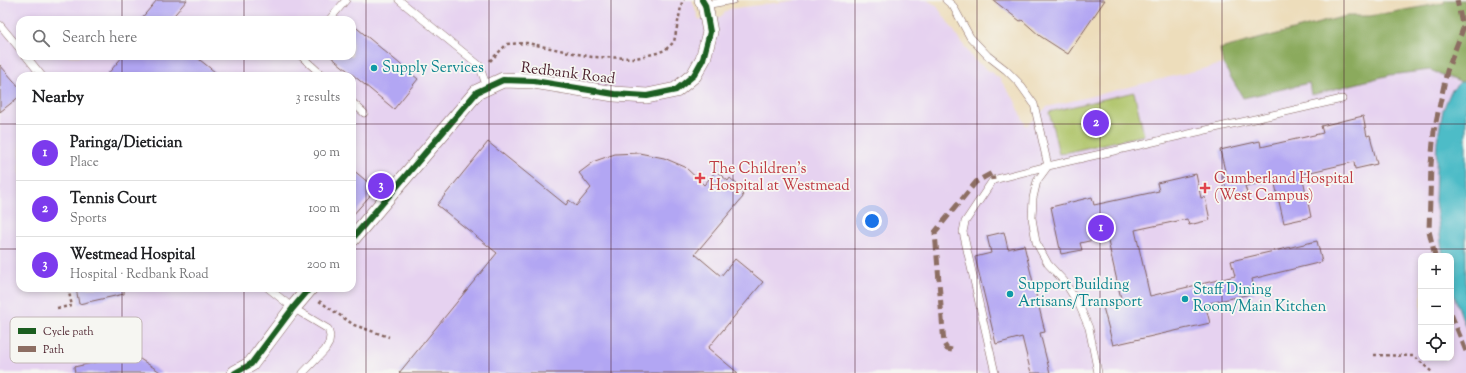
<!DOCTYPE html>
<html lang="en">
<head>
<meta charset="utf-8">
<style>
	:root { --surface:#fff; --page:#f2f2f2; --text:#202124; --muted:#757577; --line:#e0e0e0; --accent:#7c3aed }
	body { margin:0; font-family:"Sorts Mill Goudy",serif; background:var(--page); color:var(--text) }
	.controls { position:absolute; right:12px; bottom:12px; display:grid; overflow:hidden; border-radius:8px; box-shadow:0 2px 6px #0003 }
	.controls button { width:36px; height:36px; display:grid; place-items:center; padding:0; border:0; border-bottom:1px solid var(--line); background:var(--surface); color:var(--text); font:20px sans-serif }
	.you { position:absolute; left:872px; top:221px; width:14px; height:14px; margin:-10px; border:3px solid #fff; border-radius:50%; background:#1a73e8; box-shadow:0 0 0 6px #1a73e833 }
	.badge { display:grid; place-items:center; width:26px; height:26px; border-radius:50%; background:var(--accent); color:#fff; font-size:13px; font-weight:700 }
	.pin { position:absolute; translate:-50% -50%; border:2px solid #fff; box-shadow:0 1px 4px #0006 }
	.list { margin:0; padding:0; list-style:none }
	h2 { display:flex; justify-content:space-between; align-items:center; height:52px; margin:0; padding:0 16px; font-size:17px }
	h2 small { font-size:13px; font-weight:400; color:var(--muted) }
	.list li { display:grid; grid-template-columns:26px 1fr auto; gap:12px; align-items:center; box-sizing:border-box; height:56px; padding:0 16px; border-top:1px solid var(--line) }
	.list b { display:block; font-size:15px; white-space:nowrap }
	.list p { margin:0; font-size:13px; white-space:nowrap; color:var(--muted) }
	.list em { font-size:13px; font-style:normal; color:var(--muted) }
	.icon { flex:none; width:22px; height:22px; fill:none; stroke:currentColor; stroke-width:2; stroke-linecap:round; stroke-linejoin:round }
	.map { position:relative; flex:none; width:1466px; height:373px; overflow:hidden }
	.search { position:absolute; background:var(--surface); box-shadow:0 2px 6px #0003; left:16px; top:16px; width:340px; height:44px; display:flex; align-items:center; gap:10px; box-sizing:border-box; padding:0 14px; border-radius:12px; color:var(--muted); font-size:15px }
	.panel { position:absolute; background:var(--surface); box-shadow:0 2px 6px #0003; left:16px; top:72px; width:340px; height:220px; border-radius:12px }
	.map>svg:first-child { display:block }
</style>
</head>
<body>
<div class="map">
<svg width="1466" height="373" viewBox="0 0 1466 373">
	<rect width="100%" height="100%" fill="#f6f6f2"/>
	<filter id="ink" filterUnits="userSpaceOnUse"><feTurbulence type="fractalNoise" baseFrequency=".025" numOctaves="2"/><feDisplacementMap in="SourceGraphic" scale="8" xChannelSelector="R" yChannelSelector="G"/><feConvolveMatrix kernelMatrix="1 2 1 2 8 2 1 2 1" color-interpolation-filters="sRGB"/></filter>
	<filter id="wash" filterUnits="userSpaceOnUse"><feTurbulence type="fractalNoise" baseFrequency=".012" numOctaves="4" result="noise"/><feDisplacementMap in="SourceGraphic" scale="16" xChannelSelector="R" yChannelSelector="G"/><feGaussianBlur stdDeviation="0.9" result="paint"/><feColorMatrix in="noise" values="0 0 0 0 0 0 0 0 0 0 0 0 0 0 0 0 0 1.4 0 .05"/><feComposite in="paint" operator="in"/></filter>
	<g filter="url(#wash)">
		<rect width="100%" height="100%" fill="#edddbb"/>
		<path fill="#e6d2f0" fill-rule="evenodd" d="M 0,0 L 692,0 L 699,20 L 720,17 L 729,9 L 797,0 L 927,0 L 936,5 L 974,60 L 999,78 L 1015,101 L 1026,126 L 1047,107 L 1223,64 L 1220,49 L 1346,16 L 1418,29 L 1460,82 L 1451,91 L 1436,174 L 1435,201 L 1443,256 L 1421,256 L 1421,358 L 1451,358 L 1451,287 L 1466,328 L 1466,373 L 0,373 ZM 20,20 L 352,20 L 352,56 L 20,56 ZM 20,76 L 352,76 L 352,288 L 20,288 Z"/>
		<path fill="#afc469" stroke="#7c724a" d="M 1134,92 L 1144,135 L 1059,154 L 1049,112 Z"/>
		<path fill="#8baa5d" stroke="#6a6444" d="M 1445,0 L 1466,0 L 1466,82 L 1460,82 L 1430,70 L 1390,75 L 1311,95 L 1309,83 L 1243,98 L 1223,64 L 1220,49 L 1346,16 L 1370,16 L 1444,3 Z"/>
		<path fill="#4ebcc7" stroke="#4c6e79" d="M 1460,82 L 1466,82 L 1466,328 L 1451,287 L 1451,256 L 1443,256 L 1435,201 L 1437,141 L 1443,110 L 1451,91 Z"/>
		<g id="blocks">
			<path fill="#b2a6f3" d="M 157,0 L 187,0 L 170,20 L 140,20 Z
				M 993,0 L 1105,0 L 1068,54 L 1040,36 L 1022,20 L 1020,21 Z
				M 352,24 L 418,79 L 394,109 L 330,56 L 352,56 Z
				M 123,56 L 195,56 L 220,76 L 106,76 Z
				M 0,65 L 20,88 L 20,96 L 0,112 Z
				M 1363,116 L 1367,136 L 1370,135 L 1377,164 L 1355,169 L 1354,162 L 1302,174 L 1311,217 L 1284,223 L 1274,180 L 1245,186 L 1247,193 L 1228,197 L 1223,176 L 1226,175 L 1220,150 L 1260,141 L 1261,147 L 1323,133 L 1321,126 Z
				M 488,142 L 566,205 L 569,200 L 576,206 L 591,188 L 579,173 L 595,161 L 615,154 L 639,153 L 664,158 L 685,167 L 704,185 L 716,171 L 728,181 L 730,178 L 741,188 L 743,197 L 695,254 L 721,276 L 735,259 L 763,282 L 708,348 L 738,373 L 399,373 L 497,253 L 437,205 Z
				M 352,169 L 376,189 L 352,216 Z
				M 1196,174 L 1201,198 L 1205,197 L 1210,220 L 1189,225 L 1187,219 L 1135,230 L 1150,296 L 1235,276 L 1231,261 L 1317,241 L 1322,262 L 1252,279 L 1255,293 L 1205,304 L 1210,323 L 1113,345 L 1103,307 L 1122,303 L 1107,237 L 1080,243 L 1082,250 L 1061,254 L 1051,207 L 1092,197 L 1094,205 L 1159,191 L 1157,183 Z
				M 1004,232 L 1008,249 L 1024,245 L 1045,332 L 1040,333 L 1050,373 L 1031,373 L 1022,337 L 996,344 L 975,257 L 991,253 L 987,236 Z
				M 76,288 L 124,288 L 124,294 L 79,304 Z
				M 129,352 L 162,373 L 75,373 L 74,367 L 110,359 L 109,356 Z"/>
		</g>
	</g>
	<g filter="url(#ink)">
		<use href="#blocks" fill-opacity="0" stroke="#83625d" stroke-width="1"/>
		<g fill="none" stroke-linecap="round" stroke-linejoin="round">
			<defs>
				<path id="service" d="M 399,0 L 479,65 L 487,87
					M 946,0 L 953,6 L 970,37 L 988,56 L 1006,70 L 1019,83 L 1034,104 L 1048,166 L 1037,181 L 1033,198 L 1032,218 L 1036,242 L 1048,264 L 1064,281 L 1080,307 L 1089,328 L 1098,373
					M 705,5 L 733,0
					M 329,20 L 346,0
					M 0,25 L 20,49
					M 26,56 L 42,76
					M 301,56 L 323,76
					M 352,102 L 364,113
					M 268,288 L 293,308 L 328,329 L 330,336 L 329,343 L 325,350 L 303,373
					M 995,373 L 963,232 L 965,222 L 993,180 L 1048,166 L 1342,99"/>
				<path id="minor" d="M 352,239 L 477,92 L 503,80 L 534,81 L 614,94 L 647,96 L 676,90 L 694,75 L 703,59 L 710,32 L 705,5 L 702,0
					M 235,373 L 251,364 L 293,308 L 310,288"/>
			</defs>
			<use href="#service" stroke="#83625d" stroke-width="8"/>
			<use href="#minor" stroke="#83625d" stroke-width="16"/>
			<path stroke="#83625d" stroke-width="2.5" stroke-dasharray="3 3" stroke-linecap="butt" d="M 490,61 L 507,44 L 527,43 L 592,57 L 636,58 L 657,53 L 665,50 L 674,42 L 682,2 L 684,0
				M 319,301 L 354,325 L 389,337
				M 57,308 L 72,306 L 68,288
				M 1374,355 L 1414,356 L 1433,373"/>
			<use href="#service" stroke="#fff" stroke-width="7"/>
			<use href="#minor" stroke="#fff" stroke-width="15"/>
			<path stroke="#8d6e63" stroke-width="5" stroke-dasharray="10 5" stroke-linecap="butt" d="M 1435,256 L 1429,231 L 1431,165 L 1434,131 L 1447,71 L 1463,29 L 1457,0
				M 1451,314 L 1466,351
				M 952,350 L 947,349 L 944,344 L 935,232 L 976,182 L 992,173 L 993,180"/>
			<defs>
				<path id="cycleway" d="M 352,239 L 477,92 L 503,80 L 534,81 L 614,94 L 647,96 L 676,90 L 694,75 L 703,59 L 710,32 L 705,5 L 702,0
					M 235,373 L 251,364 L 293,308 L 310,288"/>
			</defs>
			<use href="#cycleway" stroke="#f6f6f2" stroke-width="8"/>
			<use href="#cycleway" stroke="#1b5e20" stroke-width="6"/>
		</g>
	</g>
	<path fill="none" stroke="#4a1f2b" stroke-width="1" stroke-opacity="0.55" d="M 122,0 L 122,20M 244,0 L 244,20M 366,0 L 366,373M 489,0 L 489,373M 611,0 L 611,373M 733,0 L 733,373M 855,0 L 855,373M 977,0 L 977,373M 1100,0 L 1100,373M 1222,0 L 1222,373M 1344,0 L 1344,373M 122,56 L 122,76M 244,56 L 244,76M 0,124 L 20,124M 352,124 L 1466,124M 0,249 L 20,249M 352,249 L 1466,249M 122,288 L 122,373M 244,288 L 244,373"/>
	<g fill="#0f9aa8" stroke="#f6f6f2" stroke-width="1.5">
		<circle cx="374" cy="68" r="4"/>
		<circle cx="1010" cy="294" r="4"/>
		<circle cx="1185" cy="299" r="4"/>
	</g>
	<g fill="#e0444e" stroke="#f6f6f2" stroke-width="1.5">
		<path d="M698 172h4v4h4v4h-4v4h-4v-4h-4v-4h4z"/>
		<path d="M1203 182h4v4h4v4h-4v4h-4v-4h-4v-4h4z"/>
	</g>
	<g text-anchor="middle" dominant-baseline="central" stroke-width="3.5" stroke-linejoin="round" paint-order="stroke">
		<g font-size="15" fill="#0d838f" stroke="#f6f6f2" text-anchor="start">
			<text x="382" y="68">Supply Services</text>
			<text x="1018" y="285">Support Building<tspan x="1018" dy="17">Artisans/Transport</tspan></text>
			<text x="1193" y="290">Staff Dining<tspan x="1193" dy="17">Room/Main Kitchen</tspan></text>
		</g>
		<g font-size="15" fill="#4a1f2b" stroke="#f6f6f2">
			<text transform="translate(568 74) rotate(7)">Redbank Road</text>
		</g>
		<g font-size="15" fill="#be3a42" stroke="#f6f6f2" text-anchor="start">
			<text x="709" y="169">The Children's<tspan x="709" dy="17">Hospital at Westmead</tspan></text>
			<text x="1214" y="179">Cumberland Hospital<tspan x="1214" dy="17">(West Campus)</tspan></text>
		</g>
	</g>
	<rect x="10" y="317" width="132" height="46" rx="6" fill="#f6f6f2" stroke="#c2b6b6" stroke-width="1"/>
	<rect x="18" y="328" width="18" height="6" fill="#1b5e20"/>
	<rect x="18" y="346" width="18" height="6" fill="#8d6e63"/>
	<g font-size="11" fill="#4a1f2b">
		<text x="43" y="335">Cycle path</text>
		<text x="43" y="353">Path</text>
	</g>
</svg>
<div class="controls">
<button>+</button>
<button>−</button>
<button><svg class="icon" aria-label="locate" viewBox="0 0 24 24"><circle cx="12" cy="12" r="6"/><path d="M12 2v4M12 18v4M2 12h4M18 12h4"/></svg></button>
</div>
<div class="you"></div>
<div class="pin badge" style="left:1101px;top:228px">1</div>
<div class="pin badge" style="left:1096px;top:123px">2</div>
<div class="pin badge" style="left:381px;top:186px">3</div>
<div class="search"><svg class="icon" aria-label="search" viewBox="0 0 24 24"><circle cx="10" cy="10" r="6"/><path d="M15 15l6 6"/></svg>Search here</div>
<section class="panel">
<h2>Nearby<small>3 results</small></h2>
<ul class="list">
<li><span class="badge">1</span><div><b>Paringa/Dietician</b><p>Place</p></div><em>90 m</em></li>
<li><span class="badge">2</span><div><b>Tennis Court</b><p>Sports</p></div><em>100 m</em></li>
<li><span class="badge">3</span><div><b>Westmead Hospital</b><p>Hospital · Redbank Road</p></div><em>200 m</em></li>
</ul>
</section>
</div>
</body>
</html>
